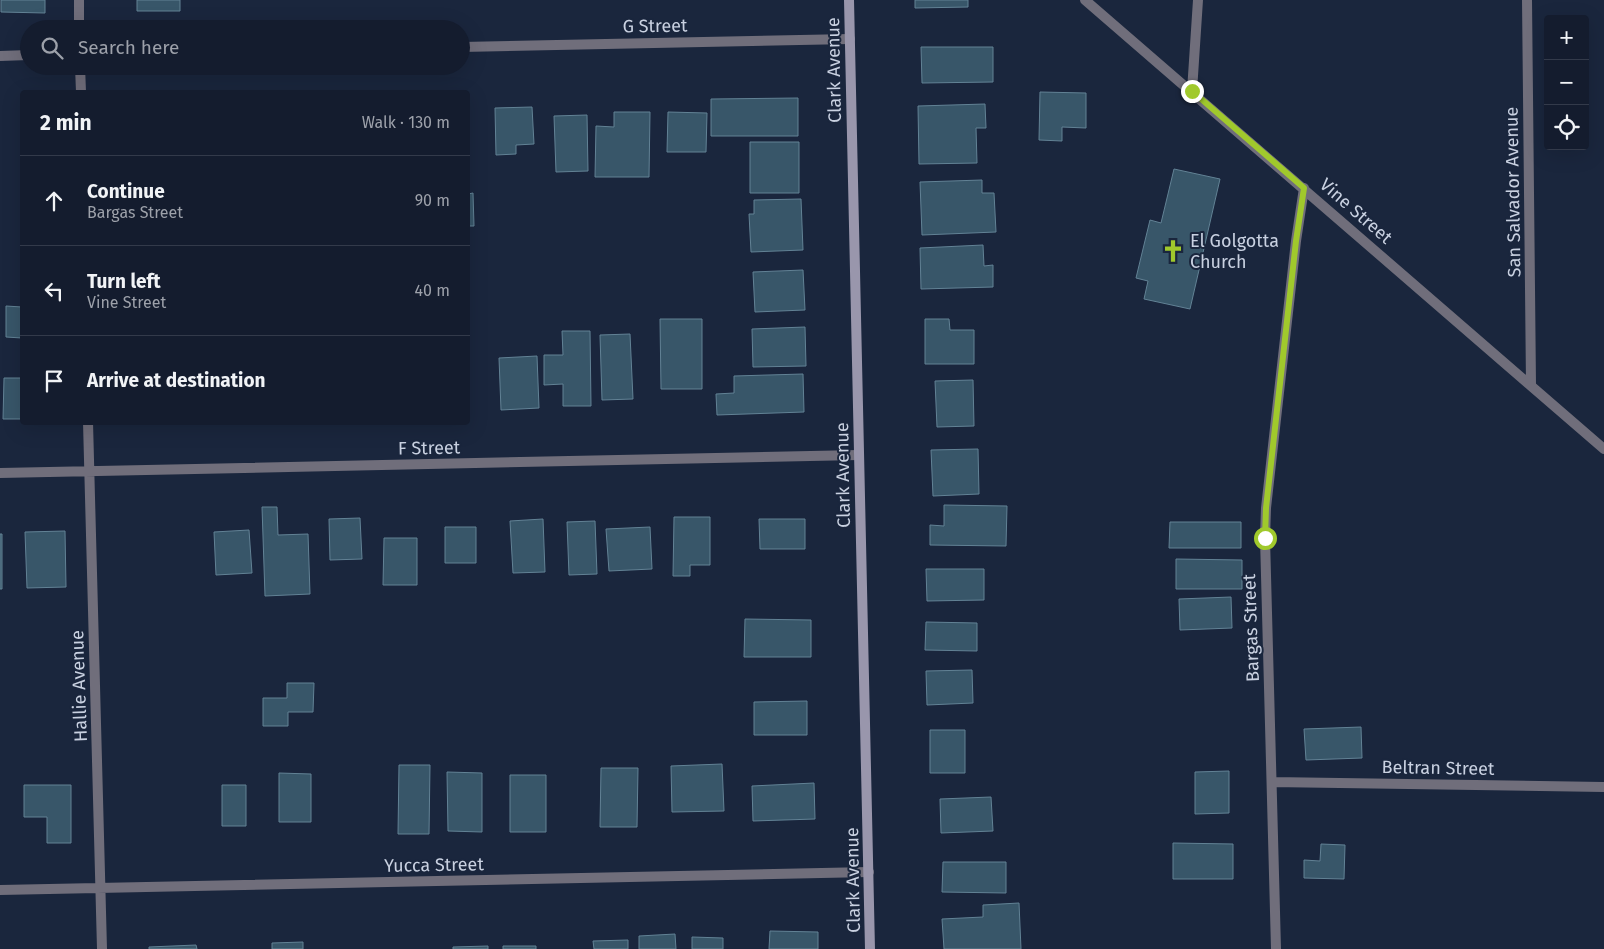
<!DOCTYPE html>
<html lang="en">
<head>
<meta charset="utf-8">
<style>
	:root { --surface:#141c2e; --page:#1d2536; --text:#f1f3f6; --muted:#9da1aa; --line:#333a4a }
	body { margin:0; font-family:"Fira Sans",sans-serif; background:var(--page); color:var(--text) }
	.controls { position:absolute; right:15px; top:15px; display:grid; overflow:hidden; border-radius:5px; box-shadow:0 5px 20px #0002 }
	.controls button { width:45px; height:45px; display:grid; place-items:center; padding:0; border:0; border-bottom:1px solid var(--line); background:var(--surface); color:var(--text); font:25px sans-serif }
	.stop { position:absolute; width:15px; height:15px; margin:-11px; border:4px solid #a0c92c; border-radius:50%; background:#fff }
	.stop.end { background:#a0c92c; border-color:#fff; box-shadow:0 1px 5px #0008 }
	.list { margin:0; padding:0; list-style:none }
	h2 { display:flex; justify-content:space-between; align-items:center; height:65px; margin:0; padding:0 20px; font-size:21px }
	h2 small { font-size:16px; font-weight:400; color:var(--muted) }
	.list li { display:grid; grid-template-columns:32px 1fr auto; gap:15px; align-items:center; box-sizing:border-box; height:90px; padding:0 20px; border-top:1px solid var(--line) }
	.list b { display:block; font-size:19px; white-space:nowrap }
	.list p { margin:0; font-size:16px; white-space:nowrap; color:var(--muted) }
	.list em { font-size:16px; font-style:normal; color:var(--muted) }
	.icon { flex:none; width:28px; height:28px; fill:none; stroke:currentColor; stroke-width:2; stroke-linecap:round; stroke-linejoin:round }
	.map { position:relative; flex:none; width:1604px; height:949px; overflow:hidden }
	.search { position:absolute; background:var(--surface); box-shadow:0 5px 20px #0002; left:20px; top:20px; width:450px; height:55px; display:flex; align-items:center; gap:12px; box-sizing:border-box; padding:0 18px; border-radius:28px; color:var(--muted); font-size:19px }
	.panel { position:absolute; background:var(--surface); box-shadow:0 5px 20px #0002; left:20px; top:90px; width:450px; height:335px; border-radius:5px }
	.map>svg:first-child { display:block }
</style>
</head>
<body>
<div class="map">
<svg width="1604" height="949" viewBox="0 0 1604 949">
	<rect width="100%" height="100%" fill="#1a263d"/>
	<path fill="#385669" stroke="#628295" d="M 1,0 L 45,0 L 45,13 L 1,12 Z
		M 137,0 L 180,0 L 180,11 L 137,11 Z
		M 915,0 L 968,0 L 968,7 L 915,8 Z
		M 921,47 L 993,47 L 993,82 L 922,83 Z
		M 1040,92 L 1086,93 L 1086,128 L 1062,127 L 1062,141 L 1039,140 Z
		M 798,98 L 798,136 L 711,136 L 711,99 Z
		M 985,104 L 986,128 L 976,128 L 977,163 L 919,164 L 918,106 Z
		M 532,107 L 534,144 L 516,145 L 516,154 L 496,155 L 495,108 Z
		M 614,112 L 650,112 L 649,177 L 595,177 L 596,126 L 614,127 Z
		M 668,112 L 707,113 L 706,152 L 667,152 Z
		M 587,115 L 588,171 L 556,172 L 554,116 Z
		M 750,142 L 799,142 L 799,193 L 750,193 Z
		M 1174,169 L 1220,179 L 1190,309 L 1144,299 L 1148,281 L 1136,278 L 1150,220 L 1161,223 Z
		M 982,180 L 982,193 L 994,193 L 996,232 L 922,235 L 920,182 Z
		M 473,193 L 474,226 L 468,226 L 468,194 Z
		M 801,199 L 803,250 L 751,252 L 749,214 L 754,214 L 754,200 Z
		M 983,245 L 984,266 L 993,265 L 993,287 L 921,289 L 920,248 Z
		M 803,270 L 805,310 L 755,312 L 753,272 Z
		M 6,306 L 22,307 L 22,338 L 6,337 Z
		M 660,319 L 702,319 L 702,389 L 661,389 Z
		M 925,319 L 949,319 L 950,330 L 974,330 L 974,364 L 925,364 Z
		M 805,327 L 806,366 L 753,367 L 752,329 Z
		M 562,331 L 590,331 L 591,406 L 563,406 L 563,384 L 544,385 L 544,355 L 563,355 Z
		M 630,334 L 633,399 L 602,400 L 600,335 Z
		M 537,356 L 539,408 L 501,410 L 499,358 Z
		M 803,374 L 804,412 L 717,415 L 716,394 L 734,393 L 734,376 Z
		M 4,378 L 22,378 L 22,419 L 3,419 Z
		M 973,380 L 974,426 L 937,427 L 935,381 Z
		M 978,449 L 979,494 L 933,496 L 931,450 Z
		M 944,505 L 1007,506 L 1006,546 L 930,545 L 930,525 L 944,526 Z
		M 262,507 L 277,507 L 278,535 L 308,534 L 310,594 L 265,596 Z
		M 674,517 L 710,517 L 710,565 L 690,565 L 690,576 L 673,576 Z
		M 360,518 L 362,559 L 330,560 L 329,519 Z
		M 543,519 L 545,572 L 513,573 L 510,521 Z
		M 759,519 L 805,519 L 805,549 L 760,549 Z
		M 595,521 L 597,574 L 569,575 L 567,522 Z
		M 1170,522 L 1241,522 L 1241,548 L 1169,548 Z
		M 445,527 L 476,527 L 476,563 L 445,563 Z
		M 650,527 L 652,569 L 609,571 L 606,529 Z
		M 249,530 L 252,573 L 216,575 L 214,532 Z
		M 65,531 L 66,587 L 27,588 L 25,532 Z
		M 0,534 L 2,534 L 2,589 L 0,589 Z
		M 384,538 L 417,538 L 417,585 L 383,585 Z
		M 1176,559 L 1242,560 L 1242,589 L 1176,589 Z
		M 926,569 L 984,569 L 984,600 L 927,601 Z
		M 1231,597 L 1232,628 L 1180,630 L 1179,599 Z
		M 745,619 L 811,620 L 811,657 L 744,657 Z
		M 926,622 L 977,623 L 977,651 L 925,650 Z
		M 972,670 L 973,703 L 927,705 L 926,671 Z
		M 287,683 L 314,683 L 313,712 L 288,712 L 288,726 L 263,726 L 263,698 L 287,698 Z
		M 807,701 L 807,735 L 754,735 L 754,702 Z
		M 1361,727 L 1362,758 L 1306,760 L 1304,729 Z
		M 930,730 L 965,730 L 965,773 L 930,773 Z
		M 722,764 L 724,811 L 672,812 L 671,766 Z
		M 399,765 L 430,765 L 429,834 L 398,834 Z
		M 601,768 L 638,768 L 637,827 L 600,827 Z
		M 1229,771 L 1229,813 L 1195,814 L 1195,772 Z
		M 447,772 L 482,773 L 482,832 L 448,831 Z
		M 279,773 L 311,774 L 311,822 L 279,822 Z
		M 510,775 L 546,775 L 546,832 L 510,832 Z
		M 814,783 L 815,819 L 753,821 L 752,786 Z
		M 24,785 L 71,785 L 71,843 L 47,843 L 47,817 L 24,817 Z
		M 222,785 L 246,785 L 246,826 L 222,826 Z
		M 991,797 L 993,831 L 941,833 L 940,799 Z
		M 1173,843 L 1233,844 L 1233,879 L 1173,879 Z
		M 1321,844 L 1345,845 L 1344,879 L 1304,878 L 1304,860 L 1320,861 Z
		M 943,862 L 1006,862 L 1006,893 L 942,892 Z
		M 1019,903 L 1021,949 L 944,949 L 942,919 L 983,917 L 983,905 Z
		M 770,931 L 818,932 L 818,949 L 769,949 Z
		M 675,934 L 676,949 L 639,949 L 639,936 Z
		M 692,937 L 723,938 L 723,949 L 692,949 Z
		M 628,940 L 628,949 L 594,949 L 593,941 Z
		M 303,942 L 303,949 L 272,949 L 272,943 Z
		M 196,945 L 197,949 L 149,949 L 149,947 Z
		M 488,946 L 488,949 L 453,949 L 453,947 Z
		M 503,946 L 536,946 L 536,949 L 503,949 Z"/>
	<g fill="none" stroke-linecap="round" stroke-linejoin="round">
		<path stroke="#706e7b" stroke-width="10" d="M 79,0 L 79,29
			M 1085,0 L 1604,449
			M 1527,0 L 1531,385
			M 461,47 L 850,39
			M 0,56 L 29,55
			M 80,66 L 81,92
			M 1192,91 L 1198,0
			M 88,422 L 102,949
			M 0,473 L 859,455
			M 1272,782 L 1604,787
			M 0,890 L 869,872
			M 1276,949 L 1265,538 L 1266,508 L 1296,241 L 1304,188"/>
		<path stroke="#9996ac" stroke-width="10" d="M 849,0 L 870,949"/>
	</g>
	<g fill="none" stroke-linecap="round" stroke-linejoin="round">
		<path stroke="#a0c92c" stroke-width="6" d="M 1192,91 L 1304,188 L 1296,241 L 1266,508 L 1265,538"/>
	</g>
	<defs>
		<symbol id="church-bare" viewBox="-9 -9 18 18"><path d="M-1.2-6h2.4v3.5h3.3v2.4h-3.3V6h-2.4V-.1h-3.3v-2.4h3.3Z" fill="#a0c92c" stroke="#1a263d" stroke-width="2.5" paint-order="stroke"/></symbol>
	</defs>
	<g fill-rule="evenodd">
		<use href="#church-bare" x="1157" y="235" width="32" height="32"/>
	</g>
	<g text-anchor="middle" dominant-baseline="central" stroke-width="4" stroke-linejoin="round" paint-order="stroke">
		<g font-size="18" fill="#c9d1e1" stroke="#1a263d">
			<text transform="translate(655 26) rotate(-1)">G Street</text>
			<text transform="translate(834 70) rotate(-91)">Clark Avenue</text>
			<text transform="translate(1513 192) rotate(-91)">San Salvador Avenue</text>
			<text transform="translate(1356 211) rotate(41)">Vine Street</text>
			<text transform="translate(429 448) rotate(-1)">F Street</text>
			<text transform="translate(843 475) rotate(-91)">Clark Avenue</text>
			<text transform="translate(1251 628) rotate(-92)">Bargas Street</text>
			<text transform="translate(79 686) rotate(-92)">Hallie Avenue</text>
			<text transform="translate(1438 768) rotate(1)">Beltran Street</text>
			<text transform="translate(434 865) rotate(-1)">Yucca Street</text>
			<text transform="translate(853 880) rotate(-91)">Clark Avenue</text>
		</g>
		<g font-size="18" fill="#c9d1e1" stroke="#1a263d" text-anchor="start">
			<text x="1190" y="241">El Golgotta<tspan x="1190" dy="21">Church</tspan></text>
		</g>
	</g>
</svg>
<div class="controls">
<button>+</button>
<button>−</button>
<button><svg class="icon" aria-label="locate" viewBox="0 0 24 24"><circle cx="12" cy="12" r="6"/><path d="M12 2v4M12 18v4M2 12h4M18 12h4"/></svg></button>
</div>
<div class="stop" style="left:1265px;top:538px"></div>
<div class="stop end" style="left:1192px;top:91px"></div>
<div class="search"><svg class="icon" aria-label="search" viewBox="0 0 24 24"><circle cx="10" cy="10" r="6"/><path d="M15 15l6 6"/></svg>Search here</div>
<section class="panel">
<h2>2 min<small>Walk · 130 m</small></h2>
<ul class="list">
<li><svg class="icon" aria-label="ahead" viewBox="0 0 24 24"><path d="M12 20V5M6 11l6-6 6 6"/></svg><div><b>Continue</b><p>Bargas Street</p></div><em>90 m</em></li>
<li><svg class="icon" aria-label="left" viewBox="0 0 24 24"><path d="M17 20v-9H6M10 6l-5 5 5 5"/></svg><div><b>Turn left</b><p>Vine Street</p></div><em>40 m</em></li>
<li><svg class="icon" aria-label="arrive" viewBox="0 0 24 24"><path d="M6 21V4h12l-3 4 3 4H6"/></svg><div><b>Arrive at destination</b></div></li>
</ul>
</section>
</div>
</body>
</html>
